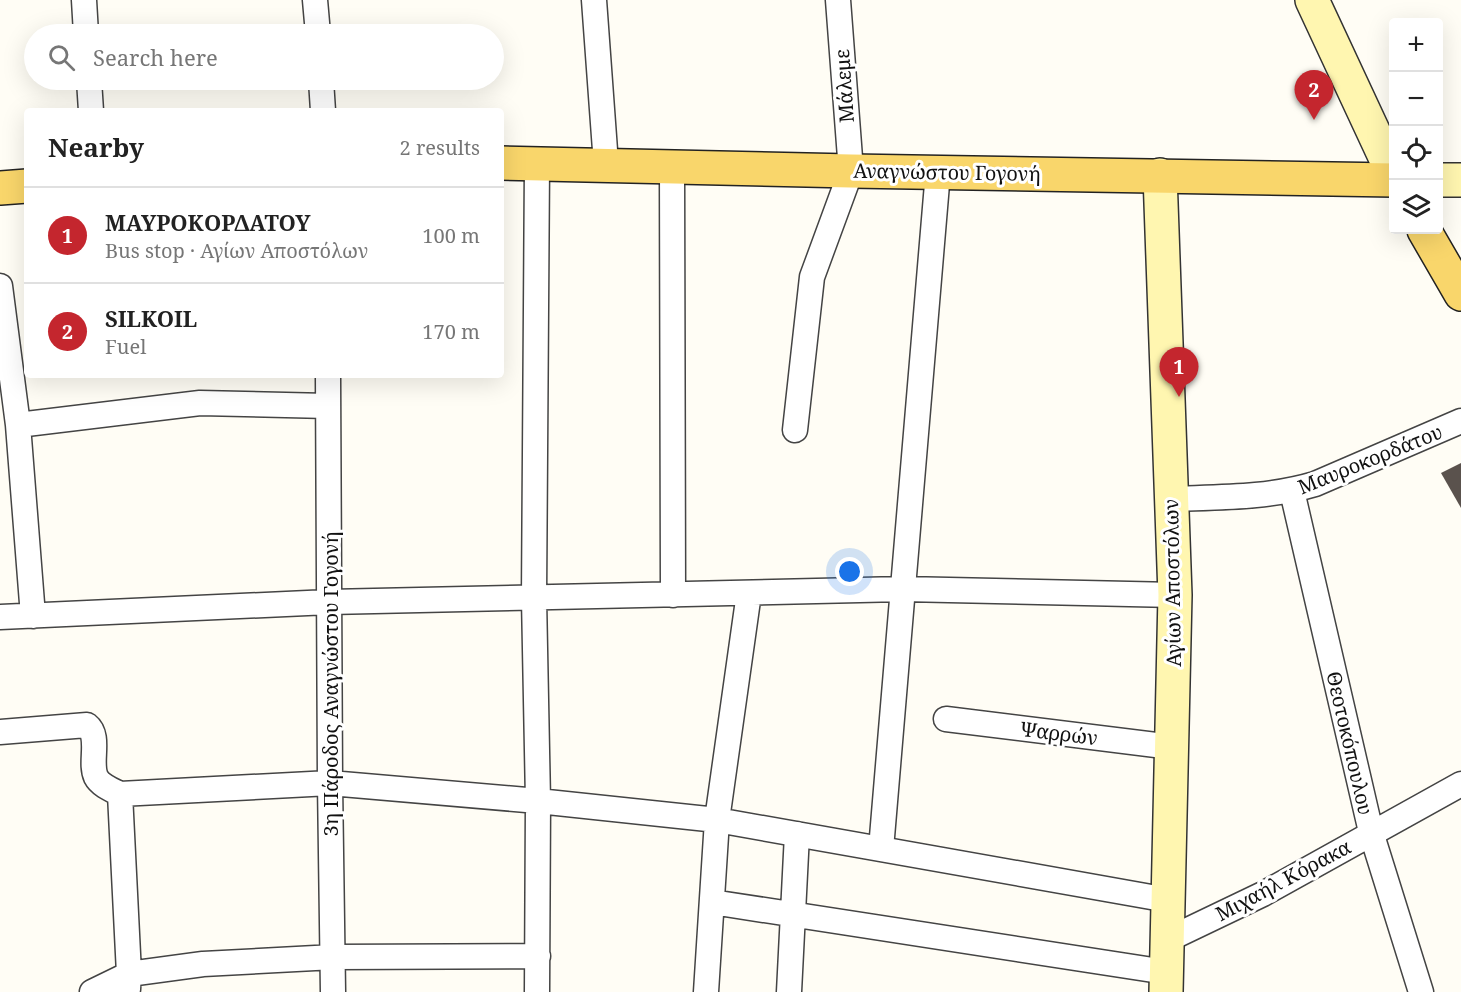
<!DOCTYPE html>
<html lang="en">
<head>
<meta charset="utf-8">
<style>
	:root { --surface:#fff; --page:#f6f6f6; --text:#222; --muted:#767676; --line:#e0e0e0; --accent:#c4262e }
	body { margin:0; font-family:"Noto Serif",serif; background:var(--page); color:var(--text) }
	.controls { position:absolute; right:18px; top:18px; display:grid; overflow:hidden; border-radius:6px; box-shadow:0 6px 24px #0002 }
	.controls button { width:54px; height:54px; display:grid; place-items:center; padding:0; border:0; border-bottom:2px solid var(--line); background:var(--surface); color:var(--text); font:30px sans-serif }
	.you { position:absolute; left:850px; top:572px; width:21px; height:21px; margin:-15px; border:4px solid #fff; border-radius:50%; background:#1a73e8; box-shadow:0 0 0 9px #1a73e833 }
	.badge { display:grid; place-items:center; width:39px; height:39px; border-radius:50%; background:var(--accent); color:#fff; font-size:20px; font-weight:700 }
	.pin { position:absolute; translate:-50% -50px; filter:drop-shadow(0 2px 3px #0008) }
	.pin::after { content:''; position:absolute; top:32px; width:21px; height:18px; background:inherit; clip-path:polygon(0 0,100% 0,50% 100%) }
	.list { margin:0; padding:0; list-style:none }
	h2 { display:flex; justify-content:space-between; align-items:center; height:78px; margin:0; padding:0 24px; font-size:26px }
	h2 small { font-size:20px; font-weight:400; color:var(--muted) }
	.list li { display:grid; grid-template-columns:39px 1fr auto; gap:18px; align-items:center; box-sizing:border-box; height:96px; padding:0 24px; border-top:2px solid var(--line) }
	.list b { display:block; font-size:22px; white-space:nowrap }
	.list p { margin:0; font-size:20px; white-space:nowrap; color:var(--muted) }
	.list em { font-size:20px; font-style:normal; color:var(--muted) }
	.icon { flex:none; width:33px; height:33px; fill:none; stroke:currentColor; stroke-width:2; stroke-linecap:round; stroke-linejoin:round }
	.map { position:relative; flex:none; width:1461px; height:992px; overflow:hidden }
	.search { position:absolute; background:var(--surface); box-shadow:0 6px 24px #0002; left:24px; top:24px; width:480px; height:66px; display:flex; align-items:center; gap:15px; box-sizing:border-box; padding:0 21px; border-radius:33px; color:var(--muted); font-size:22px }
	.panel { position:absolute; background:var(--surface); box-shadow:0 6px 24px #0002; left:24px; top:108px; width:480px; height:270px; border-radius:6px }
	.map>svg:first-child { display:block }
</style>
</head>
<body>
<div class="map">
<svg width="1461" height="992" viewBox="0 0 1461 992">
	<rect width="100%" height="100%" fill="#fffdf5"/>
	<path fill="#5a524d" d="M 1461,463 L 1461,508 L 1441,473 Z"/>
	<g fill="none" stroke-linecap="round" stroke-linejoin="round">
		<defs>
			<path id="street" d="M 84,0 L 86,34
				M 315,0 L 318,34
				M 594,0 L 606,164
				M 89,80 L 91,111
				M 321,80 L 323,111
				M 672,166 L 673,595
				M 0,286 L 18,425 L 33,616
				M 328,375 L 330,783 L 333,992
				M 18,425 L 200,403 L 328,406
				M 795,430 L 812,277 L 851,171 L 838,0
				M 1292,491 L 1371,832 L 1421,992
				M 1171,499 C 1220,497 1268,498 1315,484 L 1461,421
				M 0,617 L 329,602 L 903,589 L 1175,595
				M 946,719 L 1172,747
				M 0,732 L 87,725 C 101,736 89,762 96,777 C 100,785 112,790 120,794 L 330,783 L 538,801 L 717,820 L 1168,900
				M 120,794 L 129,974 L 128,989
				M 881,849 L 938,172
				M 712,902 L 1166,972
				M 1167,940 L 1263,894 L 1461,784
				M 92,992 L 129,974 L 203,964 L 334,957 L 538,956
				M 537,992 L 538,801 L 534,598 L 537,163
				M 706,992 L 717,820 L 749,593
				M 789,992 L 797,834"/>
			<path id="secondary" d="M 1312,0 L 1394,176
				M 1160,175 L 1175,595 L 1166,992
				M 1438,180 L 1461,180"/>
			<path id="primary" d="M 501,163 L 851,171 L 1394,180
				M 0,188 L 27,186
				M 1424,230 L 1461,294"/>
		</defs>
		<use href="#street" stroke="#444" stroke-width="27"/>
		<use href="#secondary" stroke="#333" stroke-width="36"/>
		<use href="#primary" stroke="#222" stroke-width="36"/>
		<use href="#street" stroke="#fff" stroke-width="24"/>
		<use href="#secondary" stroke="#fff6b0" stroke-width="33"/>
		<use href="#primary" stroke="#f9d66b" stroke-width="33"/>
	</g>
	<g text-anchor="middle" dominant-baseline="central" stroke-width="6" stroke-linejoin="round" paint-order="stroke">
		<g font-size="20" fill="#111" stroke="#fff">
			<text transform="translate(844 86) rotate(-94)">Μάλεμε</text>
			<text transform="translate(947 172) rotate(1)">Αναγνώστου Γογονή</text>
			<text transform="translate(1370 459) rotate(-22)">Μαυροκορδάτου</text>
			<text transform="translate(1172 583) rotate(-91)">Αγίων Αποστόλων</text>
			<text transform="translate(330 684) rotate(-90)">3η Πάροδος Αναγνώστου Γογονή</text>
			<text transform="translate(1059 733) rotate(7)">Ψαρρών</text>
			<text transform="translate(1350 743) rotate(77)">Θεοτοκόπουλου</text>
			<text transform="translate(1283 880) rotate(-28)">Μιχαήλ Κόρακα</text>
		</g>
	</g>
</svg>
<div class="controls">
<button>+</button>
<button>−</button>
<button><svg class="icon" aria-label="locate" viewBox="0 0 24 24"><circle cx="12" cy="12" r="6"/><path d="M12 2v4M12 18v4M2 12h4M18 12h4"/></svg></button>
<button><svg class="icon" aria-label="layers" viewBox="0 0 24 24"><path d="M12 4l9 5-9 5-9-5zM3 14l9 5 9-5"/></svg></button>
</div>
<div class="you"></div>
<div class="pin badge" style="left:1179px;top:397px">1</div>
<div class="pin badge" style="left:1314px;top:120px">2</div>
<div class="search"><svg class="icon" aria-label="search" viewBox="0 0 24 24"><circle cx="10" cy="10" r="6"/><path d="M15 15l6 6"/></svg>Search here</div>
<section class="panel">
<h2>Nearby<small>2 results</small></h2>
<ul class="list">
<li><span class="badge">1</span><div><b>ΜΑΥΡΟΚΟΡΔΑΤΟΥ</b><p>Bus stop · Αγίων Αποστόλων</p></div><em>100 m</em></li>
<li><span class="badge">2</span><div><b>SILKOIL</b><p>Fuel</p></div><em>170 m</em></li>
</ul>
</section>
</div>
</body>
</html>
